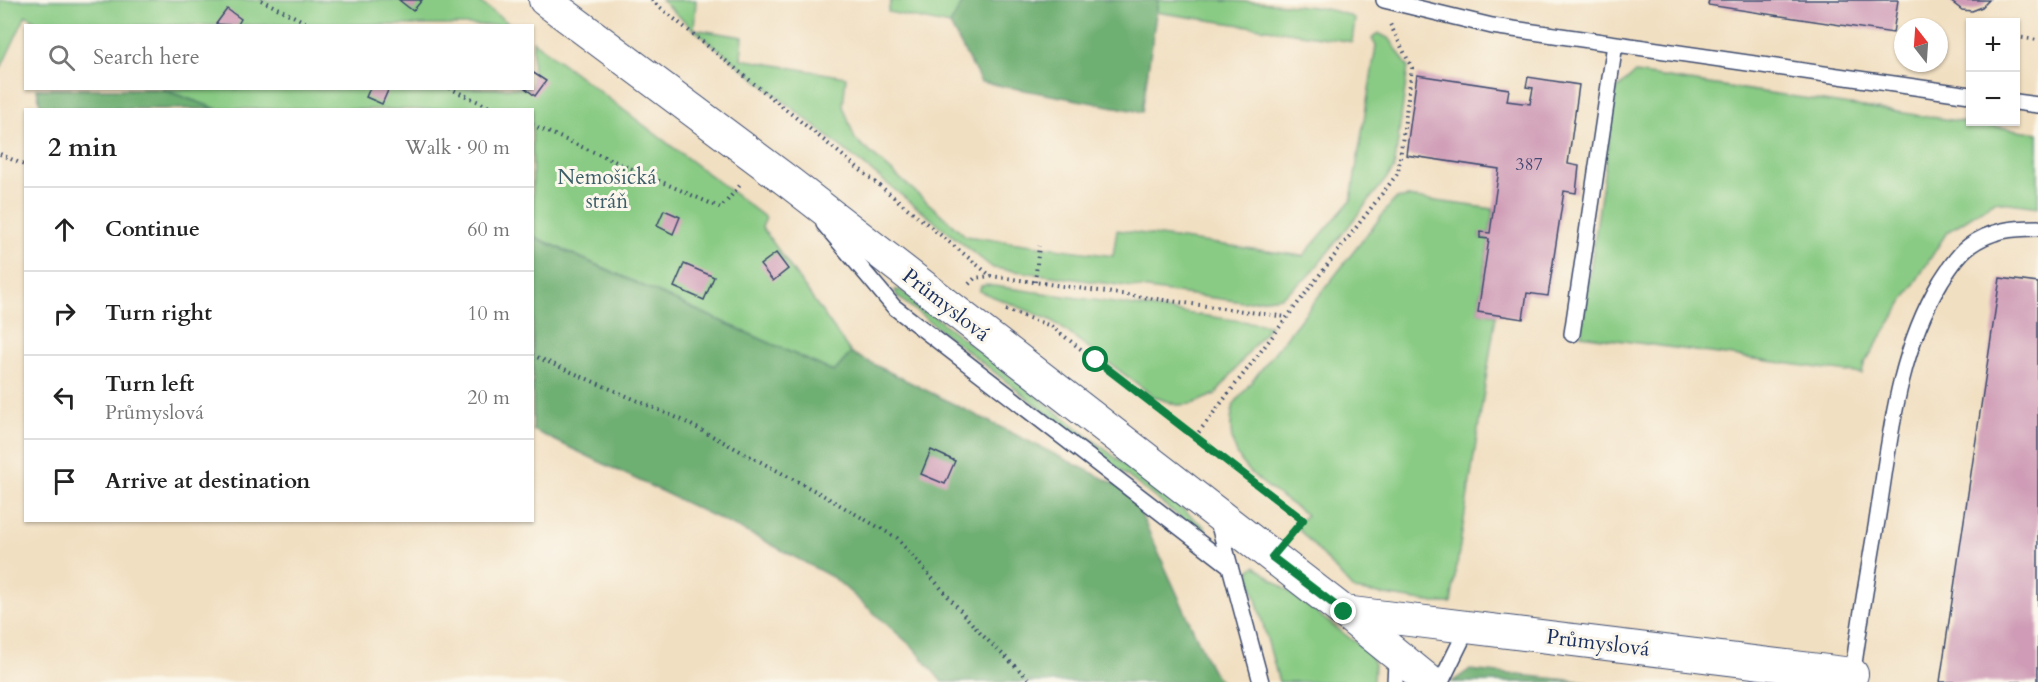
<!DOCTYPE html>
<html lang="en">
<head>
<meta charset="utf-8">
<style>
	:root { --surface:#fff; --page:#f6f6f6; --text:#222; --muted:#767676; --line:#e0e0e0 }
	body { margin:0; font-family:Cardo,serif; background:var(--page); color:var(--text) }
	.controls { position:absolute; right:18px; top:18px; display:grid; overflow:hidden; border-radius:0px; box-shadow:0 2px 4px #0004 }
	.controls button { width:54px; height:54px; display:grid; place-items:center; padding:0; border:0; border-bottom:2px solid var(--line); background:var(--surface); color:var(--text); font:30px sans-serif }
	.compass { position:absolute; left:1894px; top:18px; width:54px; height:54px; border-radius:50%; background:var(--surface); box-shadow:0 2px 4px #0004; rotate:343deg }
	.stop { position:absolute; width:18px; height:18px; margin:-14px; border:4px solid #0b8043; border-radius:50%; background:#fff }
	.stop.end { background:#0b8043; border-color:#fff; box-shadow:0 2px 6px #0008 }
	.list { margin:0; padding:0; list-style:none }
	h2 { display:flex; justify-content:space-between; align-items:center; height:78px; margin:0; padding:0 24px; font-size:26px }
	h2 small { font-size:20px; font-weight:400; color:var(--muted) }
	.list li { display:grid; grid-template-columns:39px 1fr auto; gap:18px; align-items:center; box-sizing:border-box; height:84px; padding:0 24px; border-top:2px solid var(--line) }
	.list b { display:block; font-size:22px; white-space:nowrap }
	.list p { margin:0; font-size:20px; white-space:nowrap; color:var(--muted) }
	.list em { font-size:20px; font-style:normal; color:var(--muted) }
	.icon { flex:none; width:33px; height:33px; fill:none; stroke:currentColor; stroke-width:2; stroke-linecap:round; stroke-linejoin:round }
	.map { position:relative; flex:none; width:2038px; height:682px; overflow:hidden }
	.search { position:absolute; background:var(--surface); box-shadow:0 2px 4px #0004; left:24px; top:24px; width:510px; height:66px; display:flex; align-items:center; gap:15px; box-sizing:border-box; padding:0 21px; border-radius:0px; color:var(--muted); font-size:22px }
	.panel { position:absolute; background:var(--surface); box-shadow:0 2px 4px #0004; left:24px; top:108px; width:510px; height:414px; border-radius:0px }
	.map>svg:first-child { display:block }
</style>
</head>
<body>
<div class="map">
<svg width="2038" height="682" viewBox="0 0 2038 682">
	<rect width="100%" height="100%" fill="#fbf7ec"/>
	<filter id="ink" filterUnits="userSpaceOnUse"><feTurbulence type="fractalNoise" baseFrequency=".0167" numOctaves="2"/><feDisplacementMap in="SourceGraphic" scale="12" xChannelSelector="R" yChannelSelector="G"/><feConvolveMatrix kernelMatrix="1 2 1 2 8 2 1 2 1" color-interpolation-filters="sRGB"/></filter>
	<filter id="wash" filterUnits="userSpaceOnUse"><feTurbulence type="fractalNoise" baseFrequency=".008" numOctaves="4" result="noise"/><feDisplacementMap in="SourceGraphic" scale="24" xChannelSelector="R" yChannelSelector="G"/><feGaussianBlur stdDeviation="1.35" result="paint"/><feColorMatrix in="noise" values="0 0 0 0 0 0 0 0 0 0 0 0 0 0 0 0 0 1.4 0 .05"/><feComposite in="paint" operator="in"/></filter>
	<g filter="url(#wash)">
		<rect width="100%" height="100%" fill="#f1dfc1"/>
		<path fill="#89cb84" stroke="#527d71" stroke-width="1.5" d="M 0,0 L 477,0 L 511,25 L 43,26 L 26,15 L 0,70 Z
			M 661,0 L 696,0 L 694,29 L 743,37 L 741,59 L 846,77 L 843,106 L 855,139 L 966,236 L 1113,256 L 1117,230 L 1303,256 L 1351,200 L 1376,46 L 1372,39 L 1378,33 L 1390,39 L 1408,67 L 1394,169 L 1309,276 L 1281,297 L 1243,302 L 993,268 L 693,29 Z
			M 891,0 L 964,0 L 950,25 L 888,12 Z
			M 1158,0 C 1195,0 1331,0 1355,19 L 1352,42 L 1156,12 Z
			M 533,41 L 766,218 L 762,227 L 851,353 L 834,372 L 533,236 L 532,110 L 217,109 L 161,89 L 532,88 Z
			M 1635,73 L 2038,133 L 2038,207 L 1995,201 L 1947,232 L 1864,364 L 1862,374 L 1581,335 L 1616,90 Z
			M 1408,197 L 1493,209 L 1490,233 L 1480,233 L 1480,238 L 1489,239 L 1478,312 L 1496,315 L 1451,603 L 1435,603 L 1354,590 L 1296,526 L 1306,515 C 1265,483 1218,465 1234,404 L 1391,204 L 1396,199 Z
			M 987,285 L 1270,325 L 1216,394 L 1192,404 L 1177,405 L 1155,397 L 1051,320 L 979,291 L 981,286 Z
			M 895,290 L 900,290 L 1205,527 L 1205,531 L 1199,532 L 897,296 Z
			M 1255,566 L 1368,652 L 1374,664 L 1373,682 L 1279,682 L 1250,577 L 1249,571 Z"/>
		<path fill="#6eaf72" stroke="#446f68" stroke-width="1.5" d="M 964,0 L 1158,0 L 1142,112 L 981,82 L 950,25 Z
			M 37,89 L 161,89 L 217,109 L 41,109 Z
			M 532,236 L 834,372 L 851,353 L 1131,492 L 1212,671 L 1222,682 L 942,682 L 915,649 L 834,578 L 759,538 L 533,430 Z
			M 1469,670 L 1588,682 L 1452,682 Z"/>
		<g id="blocks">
			<path fill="#cf9bb6" d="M 399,0 L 422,0 L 413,11 Z
				M 1709,0 L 1898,0 L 1893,33 L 1708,5 Z
				M 1949,0 L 1989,0 L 1982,7 L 1972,11 L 1962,10 Z
				M 227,9 L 241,19 L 237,26 L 216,24 Z
				M 532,72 L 546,81 L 535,96 L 525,88 L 532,88 Z
				M 1417,75 L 1509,89 L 1507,101 L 1530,104 L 1533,88 L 1526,87 L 1528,77 L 1579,85 L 1568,164 L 1579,166 L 1576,193 L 1564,191 L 1548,296 L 1527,293 L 1523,319 L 1478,312 L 1489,239 L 1480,238 L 1480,232 L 1490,233 L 1499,169 L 1406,155 Z
				M 370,88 L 389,88 L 382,104 L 366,97 Z
				M 664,210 L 680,217 L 673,234 L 657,226 Z
				M 776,253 L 788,269 L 773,281 L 760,265 Z
				M 684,264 L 714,277 L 704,300 L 674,287 Z
				M 2000,278 L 2038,283 L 2038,682 L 1940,682 Z
				M 931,450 L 955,461 L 945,484 L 921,474 Z"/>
		</g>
	</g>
	<g filter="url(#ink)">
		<use href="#blocks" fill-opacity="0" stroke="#3b496d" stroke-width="1.5"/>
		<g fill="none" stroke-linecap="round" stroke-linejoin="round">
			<defs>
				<path id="lane" d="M 1384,0 L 1492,26 L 1970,95
					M 2016,102 L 2038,105
					M 824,224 L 894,307 L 1230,566
					M 1572,334 L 1615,44
					M 1217,518 L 1261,682
					M 1393,656 L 1396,663 L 1395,682
					M 1852,678 C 1859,626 1868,573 1877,521 C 1890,439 1897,354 1941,281 C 1948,270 1958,254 1969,246 C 1991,230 2012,228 2038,228
					M 1441,682 L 1468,627"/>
				<path id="street" d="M 545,0 L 790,183 L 1344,612 L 1430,682
					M 1344,612 L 1852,674"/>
			</defs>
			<use href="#lane" stroke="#3b496d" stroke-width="18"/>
			<use href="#street" stroke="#3b496d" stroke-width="34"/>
			<path stroke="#3b496d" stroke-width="4" stroke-dasharray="1.5 4.5" stroke-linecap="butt" d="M 261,0 L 313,26
				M 651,0 L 991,276
				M 2016,37 L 2038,40
				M 449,88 L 496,110
				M 1985,122 L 2008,125
				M 532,125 L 721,208 L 741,184
				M 0,154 L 26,166
				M 1035,282 L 1039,246
				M 969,284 L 975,278 L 991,276 L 1286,317
				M 1006,310 L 1051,326 L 1303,521 L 1292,533
				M 532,355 L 682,420 L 819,493 L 897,538 L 981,634 L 1032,682
				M 1195,437 L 1398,173 L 1412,68 L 1390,24"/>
			<use href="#lane" stroke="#fff" stroke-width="15"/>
			<use href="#street" stroke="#fff" stroke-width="32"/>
		</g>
	</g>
	<g fill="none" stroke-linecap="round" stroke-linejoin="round" filter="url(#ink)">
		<path stroke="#0b8043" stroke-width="8" d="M 1096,360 L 1303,520 L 1272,557 L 1344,612"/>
	</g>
	<g text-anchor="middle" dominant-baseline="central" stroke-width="6" stroke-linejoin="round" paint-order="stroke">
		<g font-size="18" fill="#484a74">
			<text x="1529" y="164">387</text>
		</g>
		<g font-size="21" fill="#3c5e69" stroke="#fbf7ec">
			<text x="607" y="177">Nemošická<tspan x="607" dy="24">stráň</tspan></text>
		</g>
		<g font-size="21" fill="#1b2f5e" stroke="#fbf7ec">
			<text transform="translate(946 305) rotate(38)">Průmyslová</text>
			<text transform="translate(1598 643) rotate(7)">Průmyslová</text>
		</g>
	</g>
</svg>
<div class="controls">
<button>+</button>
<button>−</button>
</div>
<svg class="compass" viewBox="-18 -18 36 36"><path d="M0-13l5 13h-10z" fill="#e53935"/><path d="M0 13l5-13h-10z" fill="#767676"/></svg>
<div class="stop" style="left:1096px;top:360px"></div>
<div class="stop end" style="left:1344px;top:612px"></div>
<div class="search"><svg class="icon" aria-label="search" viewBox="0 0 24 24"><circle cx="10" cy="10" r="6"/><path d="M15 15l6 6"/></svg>Search here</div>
<section class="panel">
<h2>2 min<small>Walk · 90 m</small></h2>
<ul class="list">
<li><svg class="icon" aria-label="ahead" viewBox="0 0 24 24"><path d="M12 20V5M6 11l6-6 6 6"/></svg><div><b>Continue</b></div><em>60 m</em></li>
<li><svg class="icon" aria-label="right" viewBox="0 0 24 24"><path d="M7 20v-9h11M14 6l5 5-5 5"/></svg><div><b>Turn right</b></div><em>10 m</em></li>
<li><svg class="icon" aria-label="left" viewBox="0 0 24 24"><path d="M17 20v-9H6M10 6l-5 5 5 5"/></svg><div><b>Turn left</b><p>Průmyslová</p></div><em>20 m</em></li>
<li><svg class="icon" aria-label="arrive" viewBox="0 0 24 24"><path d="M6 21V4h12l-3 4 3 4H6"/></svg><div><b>Arrive at destination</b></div></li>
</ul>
</section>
</div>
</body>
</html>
